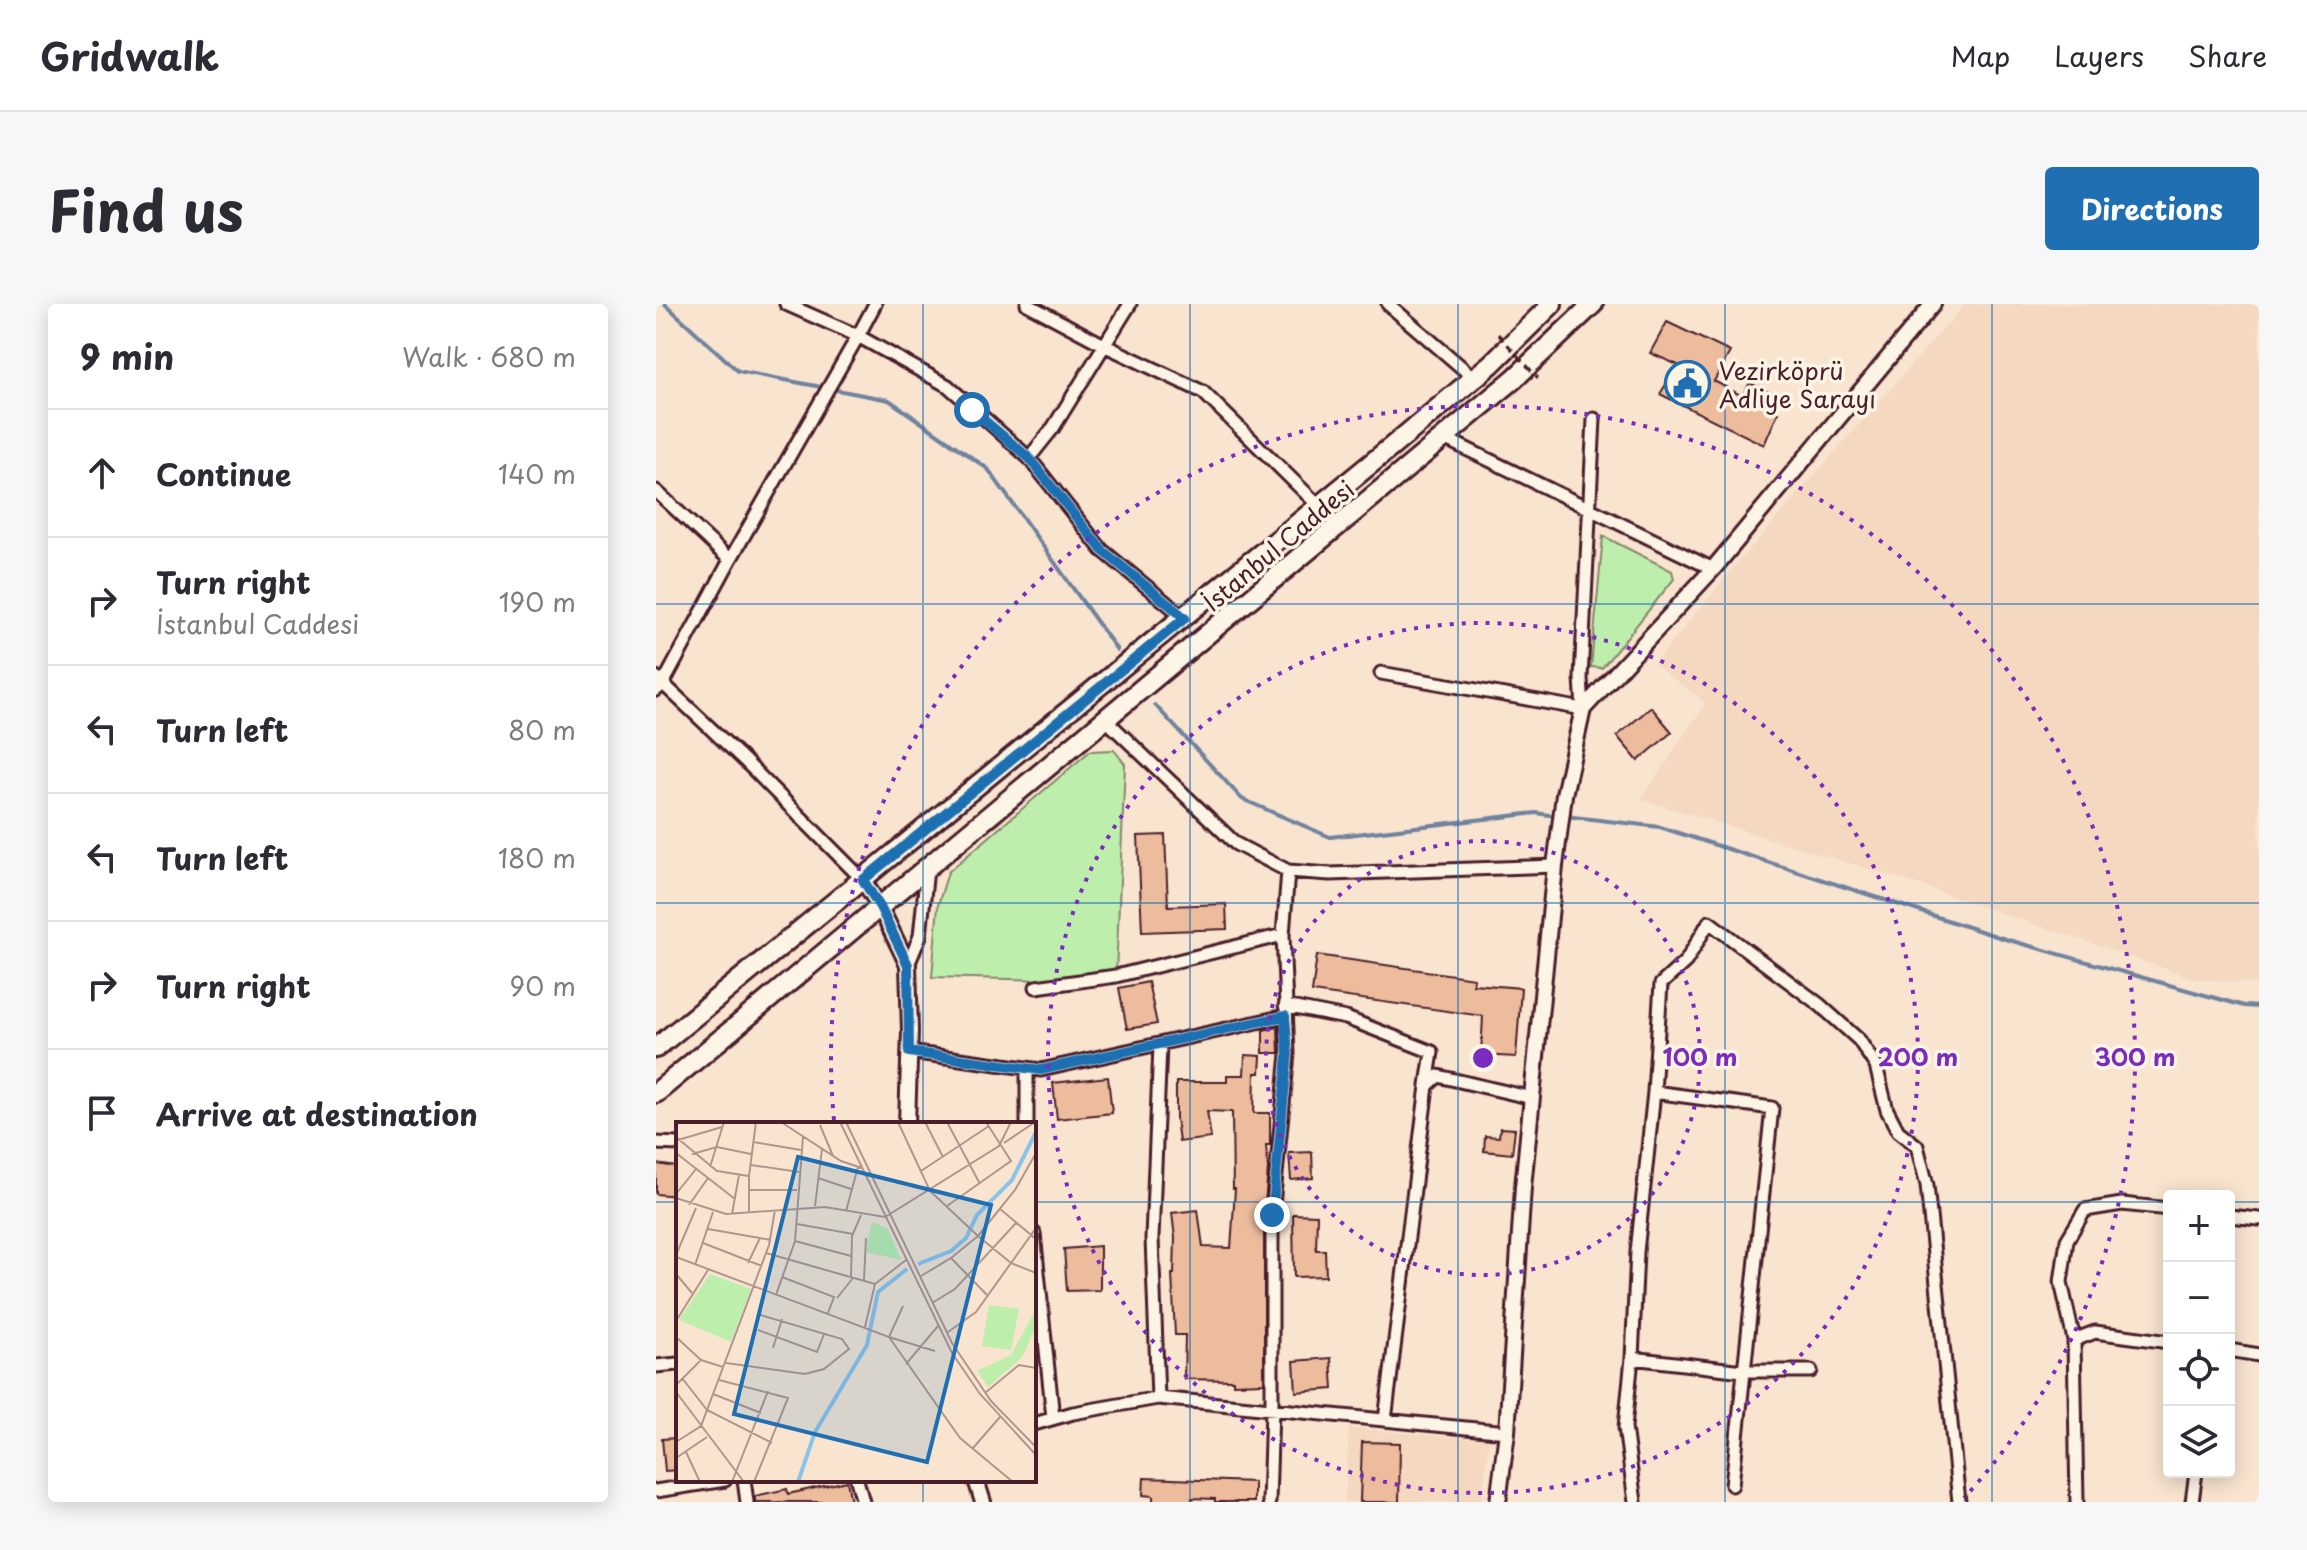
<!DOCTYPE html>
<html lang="en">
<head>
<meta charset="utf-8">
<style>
	:root { --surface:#fff; --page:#f7f7f7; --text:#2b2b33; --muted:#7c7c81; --line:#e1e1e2; --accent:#1f6fb2 }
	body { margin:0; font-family:"Playpen Sans",sans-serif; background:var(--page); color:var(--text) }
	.controls { position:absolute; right:24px; bottom:24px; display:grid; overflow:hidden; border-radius:8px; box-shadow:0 4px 20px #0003 }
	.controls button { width:72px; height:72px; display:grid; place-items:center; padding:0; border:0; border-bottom:2px solid var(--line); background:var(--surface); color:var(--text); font:40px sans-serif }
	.stop { position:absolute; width:24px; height:24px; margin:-18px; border:6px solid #1f6fb2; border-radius:50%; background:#fff }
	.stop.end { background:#1f6fb2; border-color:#fff; box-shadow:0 2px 8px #0008 }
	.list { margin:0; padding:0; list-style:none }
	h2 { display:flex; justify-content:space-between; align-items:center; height:104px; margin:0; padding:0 32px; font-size:34px }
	h2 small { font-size:26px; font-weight:400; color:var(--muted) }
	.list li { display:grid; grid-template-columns:52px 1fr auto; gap:24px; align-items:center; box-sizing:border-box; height:128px; padding:0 32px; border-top:2px solid var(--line) }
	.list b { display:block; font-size:30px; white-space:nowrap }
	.list p { margin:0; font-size:26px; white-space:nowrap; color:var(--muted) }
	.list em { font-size:26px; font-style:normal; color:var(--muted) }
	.icon { flex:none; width:44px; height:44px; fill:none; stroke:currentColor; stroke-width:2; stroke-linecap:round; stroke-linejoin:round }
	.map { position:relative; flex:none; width:1603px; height:1198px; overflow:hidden; border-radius:8px }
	header { display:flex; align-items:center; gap:48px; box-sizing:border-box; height:112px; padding:0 40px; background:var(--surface); border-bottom:2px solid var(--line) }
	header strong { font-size:38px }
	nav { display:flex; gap:44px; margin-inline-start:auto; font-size:28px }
	.intro { display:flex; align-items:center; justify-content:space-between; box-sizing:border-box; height:192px; padding:0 48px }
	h1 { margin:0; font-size:56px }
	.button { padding:20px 36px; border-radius:8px; background:var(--accent); color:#fff; font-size:28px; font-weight:700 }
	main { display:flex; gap:48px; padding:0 48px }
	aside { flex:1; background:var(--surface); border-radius:8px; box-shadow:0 4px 20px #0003 }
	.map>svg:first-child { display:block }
</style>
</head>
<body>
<header>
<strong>Gridwalk</strong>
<nav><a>Map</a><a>Layers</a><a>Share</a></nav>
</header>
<div class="intro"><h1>Find us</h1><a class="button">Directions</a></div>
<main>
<aside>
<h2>9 min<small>Walk · 680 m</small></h2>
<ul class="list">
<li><svg class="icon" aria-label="ahead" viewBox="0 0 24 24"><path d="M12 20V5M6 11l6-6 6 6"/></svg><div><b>Continue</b></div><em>140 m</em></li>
<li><svg class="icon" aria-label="right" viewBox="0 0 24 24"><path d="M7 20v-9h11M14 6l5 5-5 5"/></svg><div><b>Turn right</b><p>İstanbul Caddesi</p></div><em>190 m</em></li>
<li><svg class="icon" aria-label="left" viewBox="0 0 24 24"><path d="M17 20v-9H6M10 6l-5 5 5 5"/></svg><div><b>Turn left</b></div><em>80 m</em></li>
<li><svg class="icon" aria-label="left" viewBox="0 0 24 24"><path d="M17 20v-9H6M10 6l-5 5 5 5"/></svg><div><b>Turn left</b></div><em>180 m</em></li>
<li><svg class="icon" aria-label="right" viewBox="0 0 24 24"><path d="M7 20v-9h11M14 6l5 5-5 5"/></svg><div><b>Turn right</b></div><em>90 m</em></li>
<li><svg class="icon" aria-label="arrive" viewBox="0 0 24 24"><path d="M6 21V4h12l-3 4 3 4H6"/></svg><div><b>Arrive at destination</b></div></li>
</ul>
</aside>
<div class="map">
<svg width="1603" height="1198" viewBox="0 0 1603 1198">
	<rect width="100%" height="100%" fill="#f8e4cf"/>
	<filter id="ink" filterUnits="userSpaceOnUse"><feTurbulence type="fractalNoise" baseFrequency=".0125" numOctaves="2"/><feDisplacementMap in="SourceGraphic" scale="16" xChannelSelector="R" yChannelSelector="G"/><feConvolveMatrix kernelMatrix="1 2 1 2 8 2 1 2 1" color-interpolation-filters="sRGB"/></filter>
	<g filter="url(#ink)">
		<path fill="#f5d8c0" d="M 1309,0 L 1603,0 L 1603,680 L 1537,674 L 1258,579 L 985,495 L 1050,399 L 998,360 L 1091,248 Z
			M 693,1124 L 833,1136 L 825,1198 L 689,1198 Z"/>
		<path fill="#beeeac" stroke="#84866c" stroke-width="2" d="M 947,232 L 1016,267 L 1018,275 L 946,364 L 935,363 Z
			M 458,446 L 469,460 L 460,669 L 391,676 L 276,673 L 282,601 L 292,568 L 434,447 Z"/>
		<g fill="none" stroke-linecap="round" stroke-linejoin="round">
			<path stroke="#71829e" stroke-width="4" d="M 9,0 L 82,67 L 233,96 L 332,165 L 461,346
				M 499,401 L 586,495 L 674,533 L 880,509 L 900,512
				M 909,512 L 1004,523 L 1349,635 L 1588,702 L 1603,703"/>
		</g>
		<path fill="#edbc9d" stroke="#4a1f2b" stroke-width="2" d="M 1011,18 L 1074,48 L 1058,77 L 1086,92 L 1094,79 L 1113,88 L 1106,102 L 1122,109 L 1108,141 L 1004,90 L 1022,61 L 994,49 Z
			M 995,403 L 1016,428 L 982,457 L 961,432 Z
			M 509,531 L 512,602 L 570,600 L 571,625 L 486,628 L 482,532 Z
			M 661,651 L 818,674 L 817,680 L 865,684 L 860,753 L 825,751 L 827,712 L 656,688 Z
			M 492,678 L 501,720 L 471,725 L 463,684 Z
			M 622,723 L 623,749 L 607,749 L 607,726 Z
			M 589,751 L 605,752 L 604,769 L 599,769 L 598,809 L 614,809 L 614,841 L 610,841 L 612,865 L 608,911 L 608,1079 L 577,1080 L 577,1076 L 528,1075 L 529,1031 L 519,1031 L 516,970 L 518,970 L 519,934 L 516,909 L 542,906 L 547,943 L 575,944 L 579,885 L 577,885 L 576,808 L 551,807 L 555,834 L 523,838 L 520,814 L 520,778 L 571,778 L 571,771 L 588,771 Z
			M 452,773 L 456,809 L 401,815 L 397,779 Z
			M 844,824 L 859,825 L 856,850 L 828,847 L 829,832 L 843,833 Z
			M 656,848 L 657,874 L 635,876 L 633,849 Z
			M 0,860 L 22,863 L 22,892 L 0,890 Z
			M 637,910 L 661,911 L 660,946 L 669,946 L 670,972 L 638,973 Z
			M 444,942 L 444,986 L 411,987 L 408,945 Z
			M 675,1054 L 677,1085 L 640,1088 L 638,1057 Z
			M 22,1134 L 22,1166 L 9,1167 L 6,1135 Z
			M 706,1138 L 744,1139 L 743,1198 L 704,1198 Z
			M 488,1174 L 598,1178 L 598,1198 L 559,1198 L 559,1195 L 536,1194 L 536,1198 L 497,1198 L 497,1192 L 487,1191 Z
			M 191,1177 L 195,1198 L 99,1198 L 99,1192 L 131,1185 L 132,1190 Z"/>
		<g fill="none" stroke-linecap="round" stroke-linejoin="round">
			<defs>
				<path id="minor" d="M 219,0 L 202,32 L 292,82 L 373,154
					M 371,0 L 450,42 L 547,88 L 663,202
					M 474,0 L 397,124 L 373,154 L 446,246 L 529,314
					M 732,0 L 818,74
					M 788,134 L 1057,265
					M 0,187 L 74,256
					M 725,369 L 927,405 L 925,374 L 938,115
					M 0,373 L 88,456 L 207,576
					M 0,386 L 7,380 L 74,256 L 202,32 L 130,0
					M 450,416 L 580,540 L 632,567 L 674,570 L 899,562
					M 252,661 L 264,632 L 271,565
					M 380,683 L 460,672 L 627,631
					M 629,702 L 690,714 L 776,748 L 771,781
					M 253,748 L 385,766 L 629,712
					M 371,764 L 371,820
					M 998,788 L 1116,804 L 1076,1181
					M 0,839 L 22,840
					M 1573,912 L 1603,915
					M 378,929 L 397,1114
					M 1418,1036 L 1439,1028 L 1513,1038
					M 1573,1046 L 1603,1051
					M 976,1054 L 1087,1067 L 1155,1067
					M 0,1062 L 22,1060
					M 502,1094 L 496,934 L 504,742
					M 729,1116 L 771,782 L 782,772 L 876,794
					M 378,1120 L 417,1109 L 502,1094 L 851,1128
					M 88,1176 L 91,1198
					M 201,1176 L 207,1198
					M 0,1187 L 69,1176
					M 613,1198 L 616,1105 L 616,911 L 632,750 L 627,631 L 632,567
					M 979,1198 L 969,1123 L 976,1054 L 981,948 L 998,788 L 1005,680 L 1030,657 L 1053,618 L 1164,701 L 1203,736 L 1220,762 L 1231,806 L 1242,827 L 1261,842 L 1271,881 L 1303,1198
					M 1421,1198 L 1418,1036 L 1405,978 L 1411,936 L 1429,906 L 1466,900 L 1513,905
					M 1536,1198 L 1540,1168"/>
				<path id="tertiary" d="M 207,576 L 224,603 L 252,661 L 254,727 L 251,820
					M 320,1176 L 327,1198
					M 842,1198 L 851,1128 L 867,883 L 899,562 L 908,491 L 927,405 L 1057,265 L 1277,0"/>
				<path id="primary" d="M 0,744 L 734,144 L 835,60 L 896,0
					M 0,789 L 858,75 L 937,0"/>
			</defs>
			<use href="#minor" stroke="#4a1f2b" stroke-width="17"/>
			<use href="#tertiary" stroke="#4a1f2b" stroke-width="20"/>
			<use href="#primary" stroke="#4a1f2b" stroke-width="24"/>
			<use href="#minor" stroke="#fcf5e5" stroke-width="11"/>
			<use href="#tertiary" stroke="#fcf5e5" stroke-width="14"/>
			<use href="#primary" stroke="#fcf5e5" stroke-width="18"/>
			<path stroke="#4a1f2b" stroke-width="3" stroke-dasharray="8 6" stroke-linecap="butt" d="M 842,30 L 882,74"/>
		</g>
	</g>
	<g fill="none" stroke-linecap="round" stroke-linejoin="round" filter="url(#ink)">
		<path stroke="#1f6fb2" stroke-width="10" d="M 316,106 L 373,154 L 446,246 L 529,314 L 207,576 L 224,603 L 252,661 L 253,748 L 385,766 L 629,712 L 632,750 L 616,911"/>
	</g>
	<path fill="none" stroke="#1f6fb2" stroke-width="2" stroke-opacity="0.55" d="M 267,0 L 267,820M 534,0 L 534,1198M 802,0 L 802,1198M 1069,0 L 1069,1198M 1336,0 L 1336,1198M 0,300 L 1603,300M 0,599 L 1603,599M 0,898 L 22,898M 378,898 L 1513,898M 1573,898 L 1603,898M 267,1176 L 267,1198"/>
	<g fill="none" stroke="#7b2cbf" stroke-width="4" stroke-dasharray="4 8">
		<circle cx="827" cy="754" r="217"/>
		<circle cx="827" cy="754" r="435"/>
		<path d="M178 816A652 652 0 1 1 1308 1194"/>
	</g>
	<defs>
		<symbol id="civic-ring" viewBox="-11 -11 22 22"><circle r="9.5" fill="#fcf5e5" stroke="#1f6fb2" stroke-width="1.5"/><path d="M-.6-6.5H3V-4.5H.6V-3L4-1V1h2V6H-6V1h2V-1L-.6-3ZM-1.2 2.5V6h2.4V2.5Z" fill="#1f6fb2"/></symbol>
	</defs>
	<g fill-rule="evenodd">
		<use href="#civic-ring" x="1006" y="54" width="51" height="51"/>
	</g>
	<g text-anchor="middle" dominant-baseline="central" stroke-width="7" stroke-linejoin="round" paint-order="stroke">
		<g font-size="24" fill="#4a1f2b" stroke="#fcf5e5" text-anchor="start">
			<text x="1063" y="66">Vezirköprü<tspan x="1063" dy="28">Adliye Sarayı</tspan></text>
		</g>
		<g font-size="24" fill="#4a1f2b" stroke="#fcf5e5">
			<text transform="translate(622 241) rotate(-40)">İstanbul Caddesi</text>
		</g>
	</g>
	<g transform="translate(20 818)">
		<rect width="360" height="360" fill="#f8e4cf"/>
		<path d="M 196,100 L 212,107 L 225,138 L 189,130 ZM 34,152 L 75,167 L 55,220 L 3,198 ZM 313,183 L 343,187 L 335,228 L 306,224 ZM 360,187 L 360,204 L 347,234 L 312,265 L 301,249 L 335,233 Z" fill="#beeeac"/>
		<path fill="none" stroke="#8bc4ea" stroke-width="4" d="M 242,142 L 275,129 L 290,116 L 301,93 L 336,58 L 360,10M 122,360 L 139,310 L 191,223 L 202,170 L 231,147"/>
		<path fill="none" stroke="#b2958d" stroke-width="2" d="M 105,0 L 165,39 L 186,46M 164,0 L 276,231 L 304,272 L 360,333M 170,0 L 276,221 L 315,279 L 360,325M 222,0 L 254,69 L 302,114 L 339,68 L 360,31M 249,0 L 267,35M 271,0 L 304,62M 144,3 L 157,34M 0,15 L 41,49 L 73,54 L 80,0M 2,18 L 46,5M 77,20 L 125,28M 328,21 L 359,0M 0,31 L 59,77M 16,32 L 41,25 L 75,32M 75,43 L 123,50M 34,45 L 48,0M 245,49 L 313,4M 142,56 L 175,67M 74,68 L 121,68M 0,72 L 20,47M 0,76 L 50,92 L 149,85 L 209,95 L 323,24 L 335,0M 13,83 L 32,56M 139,84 L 146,27M 271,84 L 335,39 L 310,0M 324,87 L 360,117M 170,89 L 182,45M 73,91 L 73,54M 56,92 L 63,53M 121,102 L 177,112M 32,107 L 95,118M 119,119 L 175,134M 27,121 L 86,144M 90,131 L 199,162M 0,133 L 20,86M 0,135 L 213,215 L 284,316 L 337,360M 275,136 L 302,114 L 335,141 L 360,106M 72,141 L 84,116M 19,143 L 37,90M 0,152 L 16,171M 245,154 L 275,136 L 312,174M 106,155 L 158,175 L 152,191M 175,155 L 176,114 L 185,93M 188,158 L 190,116M 100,173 L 119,119 L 127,15M 161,176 L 177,156M 256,181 L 279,167 L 340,101M 227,184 L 213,215 L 259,229M 0,199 L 32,148M 189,205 L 199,162 L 230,138M 82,208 L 141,230 L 148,212M 272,210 L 300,190 L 335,141 L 360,151M 0,215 L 25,238 L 47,245M 97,226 L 106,197M 50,241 L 129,252 L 148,247 L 173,227 L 166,217 L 81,192M 230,242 L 262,204M 6,256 L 31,288 L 96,321M 43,258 L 112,276 L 78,360M 0,263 L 24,239M 0,270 L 68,360M 309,271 L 343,243 L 360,246M 37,272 L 85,291M 0,320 L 25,304 L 93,123 L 99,88M 297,326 L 324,295M 10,330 L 24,360M 0,336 L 31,315M 56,360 L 92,269"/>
		<path fill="#1f6fb2" fill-opacity="0.15" stroke="#1f6fb2" stroke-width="4" d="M 122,35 L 315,83 L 251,340 L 58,292 Z"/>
		<rect width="360" height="360" fill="none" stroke="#4a1f2b" stroke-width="4"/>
	</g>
	<circle cx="827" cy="754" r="12" fill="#7b2cbf" stroke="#fcf5e5" stroke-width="4"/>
	<g font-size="24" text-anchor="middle" font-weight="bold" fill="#7b2cbf" stroke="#fcf5e5" stroke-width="7" stroke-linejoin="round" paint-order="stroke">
		<text x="1044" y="762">100 m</text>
		<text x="1262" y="762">200 m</text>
		<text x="1479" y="762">300 m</text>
	</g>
</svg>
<div class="controls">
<button>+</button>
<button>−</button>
<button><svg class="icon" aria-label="locate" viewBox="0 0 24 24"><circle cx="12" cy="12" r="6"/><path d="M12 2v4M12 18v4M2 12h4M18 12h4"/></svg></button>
<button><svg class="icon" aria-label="layers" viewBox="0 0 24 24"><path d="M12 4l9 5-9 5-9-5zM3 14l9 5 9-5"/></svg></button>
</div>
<div class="stop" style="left:316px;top:106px"></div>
<div class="stop end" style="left:616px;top:911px"></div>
</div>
</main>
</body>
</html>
